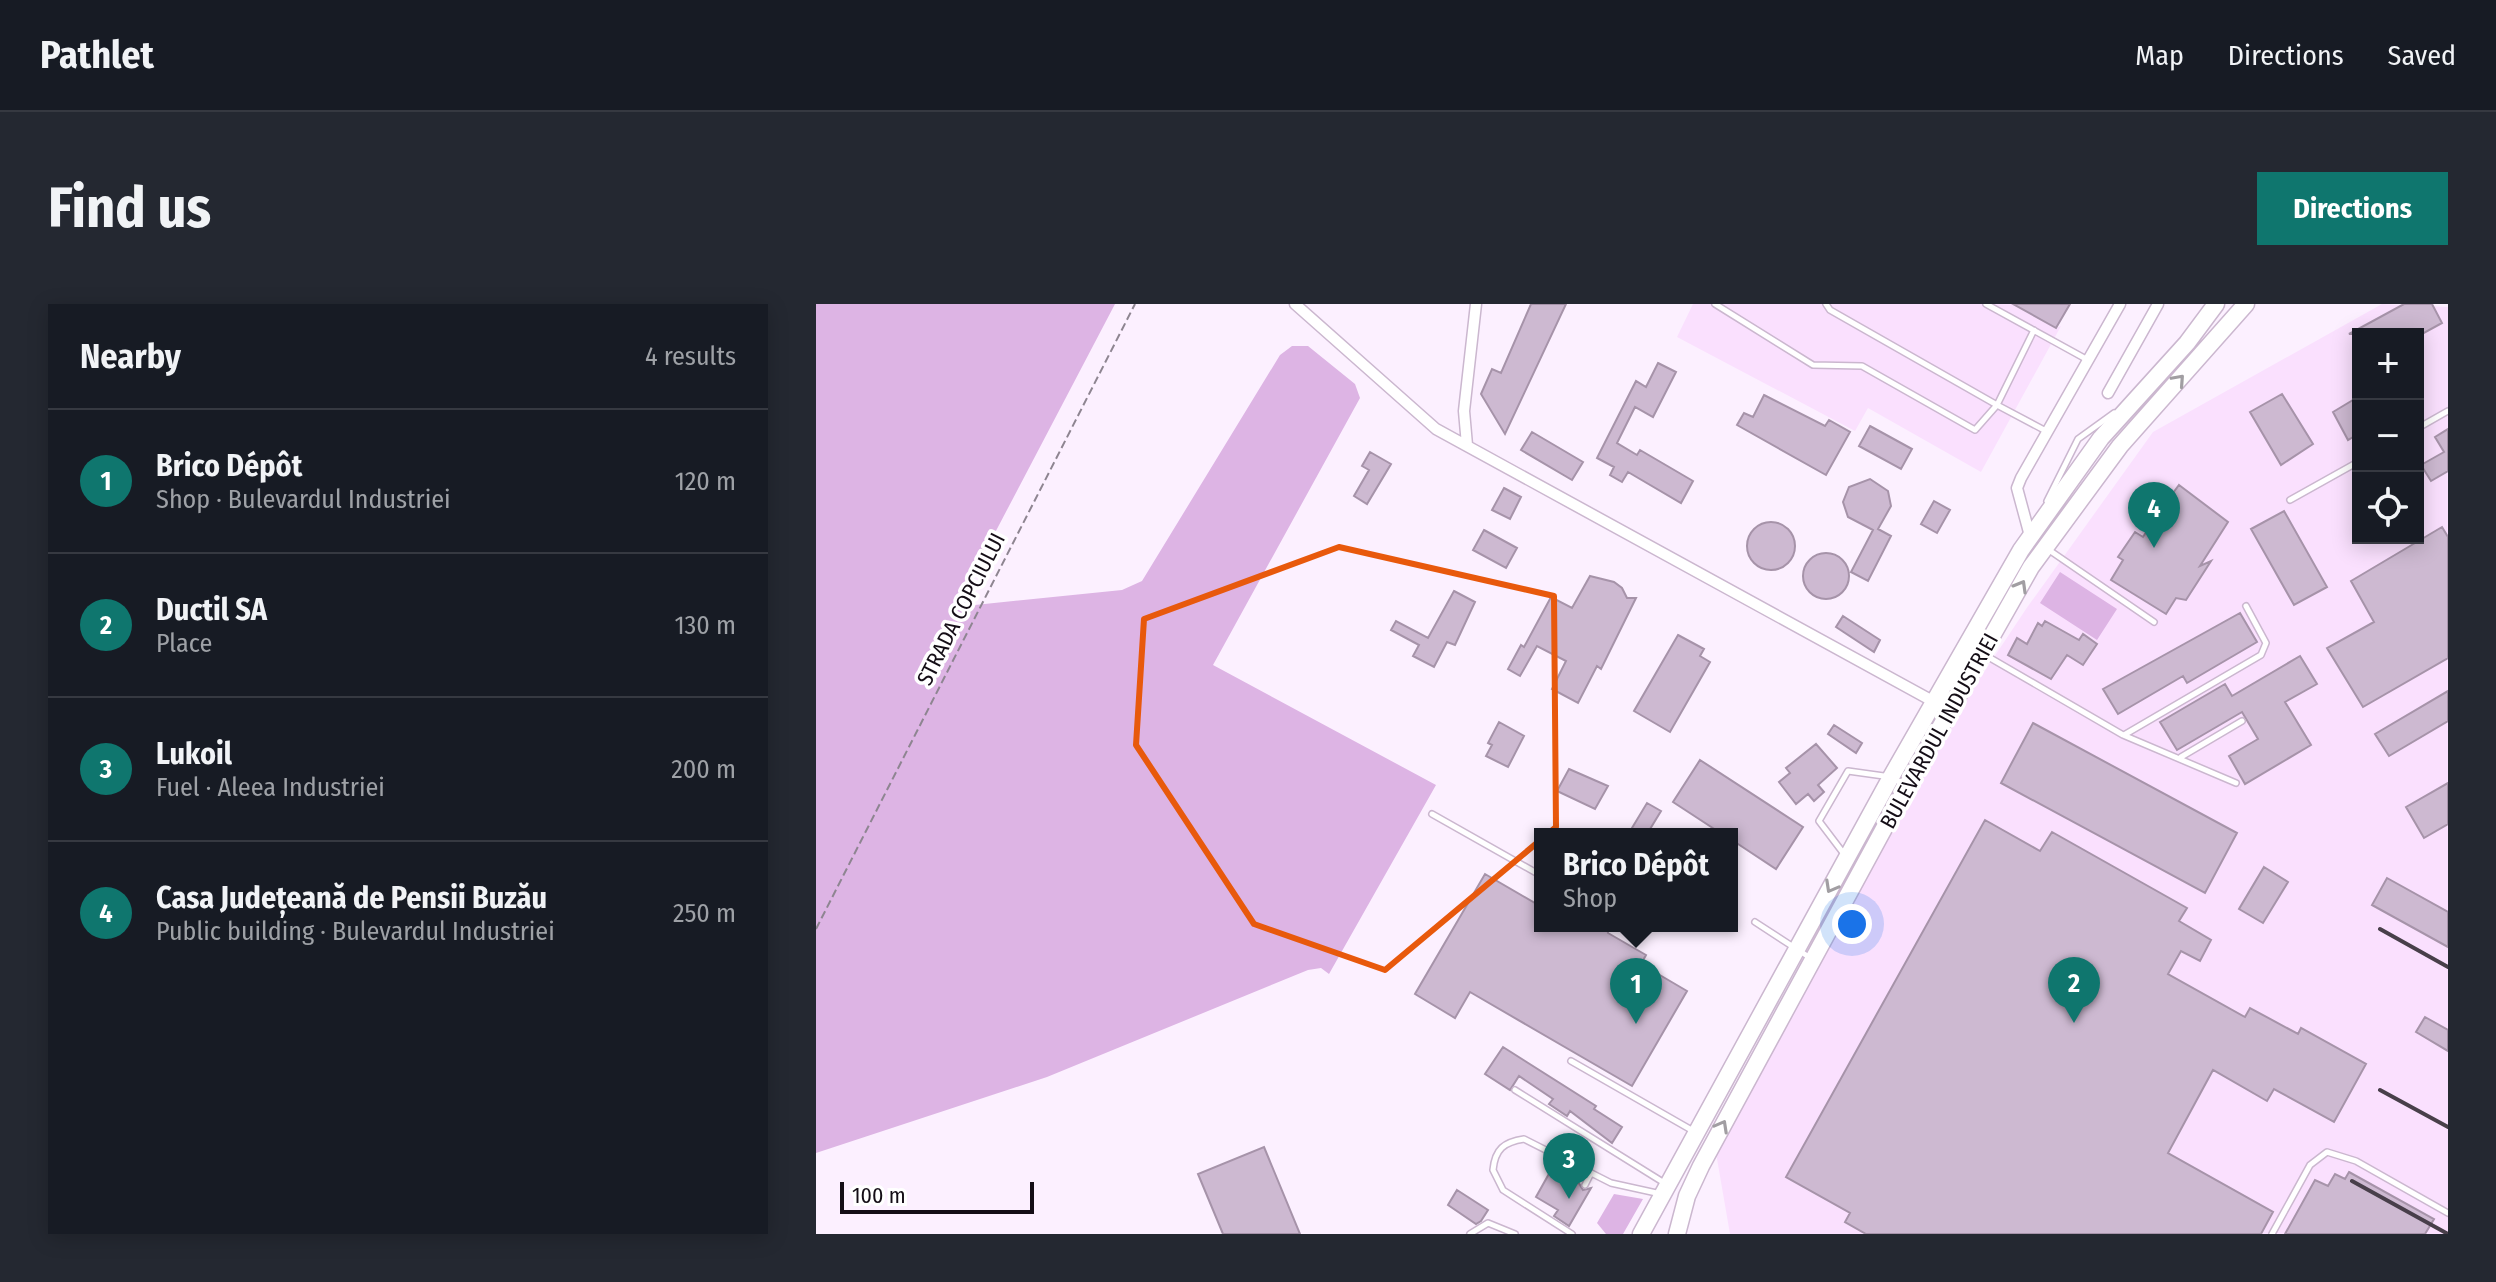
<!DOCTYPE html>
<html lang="en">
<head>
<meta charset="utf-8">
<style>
	:root { --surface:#171b24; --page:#242831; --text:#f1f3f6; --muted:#9ea1a6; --line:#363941; --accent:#0f766e }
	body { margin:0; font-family:"Fira Sans Condensed",sans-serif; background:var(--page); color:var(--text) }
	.controls { position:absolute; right:24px; top:24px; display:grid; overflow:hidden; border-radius:0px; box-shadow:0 4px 20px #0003 }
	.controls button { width:72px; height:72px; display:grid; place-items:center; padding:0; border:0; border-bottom:2px solid var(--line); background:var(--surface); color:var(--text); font:40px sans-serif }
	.scale { position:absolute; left:24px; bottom:20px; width:194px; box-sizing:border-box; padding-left:8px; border:4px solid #140d16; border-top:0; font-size:22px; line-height:28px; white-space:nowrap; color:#140d16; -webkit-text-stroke:6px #fff; paint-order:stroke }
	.you { position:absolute; left:1036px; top:620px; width:28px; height:28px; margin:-20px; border:6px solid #fff; border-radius:50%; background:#1a73e8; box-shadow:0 0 0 12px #1a73e833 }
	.badge { display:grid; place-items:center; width:52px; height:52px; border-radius:50%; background:var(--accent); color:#fff; font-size:26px; font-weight:700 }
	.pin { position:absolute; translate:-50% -66px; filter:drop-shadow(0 2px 4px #0008) }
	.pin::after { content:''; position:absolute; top:42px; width:28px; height:24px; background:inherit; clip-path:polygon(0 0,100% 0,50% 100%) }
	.popup { position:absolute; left:718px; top:524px; width:204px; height:104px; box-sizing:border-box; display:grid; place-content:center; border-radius:0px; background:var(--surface); filter:drop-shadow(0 2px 6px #0005); font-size:26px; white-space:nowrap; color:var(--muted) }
	.popup b { font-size:30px; color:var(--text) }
	.popup::after { content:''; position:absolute; left:50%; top:100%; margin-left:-16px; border:16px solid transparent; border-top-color:var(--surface) }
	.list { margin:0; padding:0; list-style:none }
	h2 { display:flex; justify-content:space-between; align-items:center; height:104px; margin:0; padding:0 32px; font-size:34px }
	h2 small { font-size:26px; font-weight:400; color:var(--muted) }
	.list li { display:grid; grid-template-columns:52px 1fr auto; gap:24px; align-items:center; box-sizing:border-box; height:144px; padding:0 32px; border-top:2px solid var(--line) }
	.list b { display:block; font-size:30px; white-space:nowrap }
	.list p { margin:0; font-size:26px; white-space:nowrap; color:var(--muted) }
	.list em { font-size:26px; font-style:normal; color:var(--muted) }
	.icon { flex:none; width:44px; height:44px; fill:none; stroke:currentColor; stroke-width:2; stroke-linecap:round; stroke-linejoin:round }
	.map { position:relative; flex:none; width:1632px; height:930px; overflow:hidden; border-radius:0px }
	header { display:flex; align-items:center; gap:48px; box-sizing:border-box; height:112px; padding:0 40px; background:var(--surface); border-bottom:2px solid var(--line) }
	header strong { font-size:38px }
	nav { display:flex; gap:44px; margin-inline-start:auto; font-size:28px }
	.intro { display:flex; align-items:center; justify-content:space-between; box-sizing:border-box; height:192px; padding:0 48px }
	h1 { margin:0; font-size:56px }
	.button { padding:20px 36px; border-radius:0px; background:var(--accent); color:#fff; font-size:28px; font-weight:700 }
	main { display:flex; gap:48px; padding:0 48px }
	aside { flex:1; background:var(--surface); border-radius:0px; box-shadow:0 4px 20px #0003 }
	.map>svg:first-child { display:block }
</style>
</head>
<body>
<header>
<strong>Pathlet</strong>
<nav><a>Map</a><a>Directions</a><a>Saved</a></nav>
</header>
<div class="intro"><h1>Find us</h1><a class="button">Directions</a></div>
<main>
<aside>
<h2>Nearby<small>4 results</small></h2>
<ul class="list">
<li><span class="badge">1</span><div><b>Brico Dépôt</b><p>Shop · Bulevardul Industriei</p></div><em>120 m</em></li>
<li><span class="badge">2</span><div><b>Ductil SA</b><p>Place</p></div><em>130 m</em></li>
<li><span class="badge">3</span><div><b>Lukoil</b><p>Fuel · Aleea Industriei</p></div><em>200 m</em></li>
<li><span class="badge">4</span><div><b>Casa Județeană de Pensii Buzău</b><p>Public building · Bulevardul Industriei</p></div><em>250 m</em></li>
</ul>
</aside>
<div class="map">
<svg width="1632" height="930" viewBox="0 0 1632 930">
	<rect width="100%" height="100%" fill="#fcf0ff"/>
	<path fill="#fae0fe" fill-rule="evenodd" d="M 877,0 L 1197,0 L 1240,24 L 1245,22 L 1165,168 L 1052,104 L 1039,127 L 861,33 Z
		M 1566,0 L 1632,3 L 1632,930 L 914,930 L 900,849 L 1121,439 L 1210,305 L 1337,128 ZM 1542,30 L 1602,30 L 1602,234 L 1542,234 Z"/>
	<path fill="#ddb4e4" d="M 0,0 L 299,0 L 150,284 L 159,301 L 306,286 L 326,277 L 464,51 L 476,42 L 492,42 L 539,80 L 544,94 L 397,361 L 620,481 L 513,670 L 505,664 L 492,666 L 231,773 L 0,849 Z
		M 1244,268 L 1301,305 L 1281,336 L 1224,299 Z
		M 798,890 L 827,895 L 807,930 L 790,930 L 781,919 Z"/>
	<path fill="#cdb9d1" stroke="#a693a9" stroke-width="2" d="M 715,0 L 750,0 L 689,130 L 665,90 L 676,65 L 685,69 Z
		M 1197,0 L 1254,0 L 1240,24 Z
		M 1588,0 L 1616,0 L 1626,19 L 1606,30 L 1533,30 Z
		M 842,59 L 860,68 L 837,113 L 819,103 L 801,139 L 821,151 L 824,146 L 877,177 L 865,199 L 812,168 L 806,178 L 794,171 L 798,163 L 781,154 L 820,77 L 830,83 Z
		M 1466,90 L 1497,140 L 1465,161 L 1434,108 Z
		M 948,91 L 1009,122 L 1013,116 L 1034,128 L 1010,171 L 921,121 L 928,109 L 937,113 Z
		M 1542,93 L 1542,130 L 1532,136 L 1517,108 Z
		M 1054,122 L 1096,145 L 1085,165 L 1043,142 Z
		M 1632,125 L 1632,167 L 1615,177 L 1605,161 L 1628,148 L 1619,133 Z
		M 716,128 L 767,158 L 756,176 L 705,146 Z
		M 554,148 L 575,160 L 551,200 L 538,192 L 553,166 L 546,162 Z
		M 1054,175 L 1072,187 L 1075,202 L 1062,225 L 1075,232 L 1052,277 L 1035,268 L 1057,226 L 1032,213 L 1027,198 L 1033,183 Z
		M 1363,181 L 1412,218 L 1384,262 L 1395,257 L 1370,296 L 1360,294 L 1350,310 L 1295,276 L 1307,256 L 1302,253 L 1319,228 L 1327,233 L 1347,202 L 1356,207 L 1357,189 Z
		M 688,184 L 705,193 L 694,215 L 676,206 Z
		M 1118,197 L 1134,206 L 1121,229 L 1105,220 Z
		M 1468,207 L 1511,283 L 1478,301 L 1435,225 Z
		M931 242a24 24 0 1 1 48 0a24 24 0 1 1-48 0Z
		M 1626,223 L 1632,233 L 1632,354 L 1547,403 L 1511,344 L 1558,318 L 1535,277 Z
		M 668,226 L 701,244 L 690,264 L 657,246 Z
		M987 272a23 23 0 1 1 46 0a23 23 0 1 1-46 0Z
		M 774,272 L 798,278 L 806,284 L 811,294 L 820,294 L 785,365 L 781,362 L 762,399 L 736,385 L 750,357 L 721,342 L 704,372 L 692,365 L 705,341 L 708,343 L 735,293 L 756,304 Z
		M 638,287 L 659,298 L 639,341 L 631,338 L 618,363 L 597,352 L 603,341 L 575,326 L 580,317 L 612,334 Z
		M 1424,309 L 1441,338 L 1371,379 L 1367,372 L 1302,410 L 1287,385 Z
		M 1027,312 L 1064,336 L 1058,348 L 1020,323 Z
		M 1229,317 L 1263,336 L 1267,330 L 1281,340 L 1267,361 L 1251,351 L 1235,375 L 1192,351 L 1201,334 L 1211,340 L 1222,319 L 1226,322 Z
		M 862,331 L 888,345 L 884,352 L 894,358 L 854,428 L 818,407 Z
		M 1484,352 L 1501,380 L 1469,398 L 1495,441 L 1429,480 L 1413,452 L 1442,435 L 1426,408 L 1361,446 L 1344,418 L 1409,380 L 1416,392 Z
		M 1632,387 L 1632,417 L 1573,452 L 1559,430 Z
		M 683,418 L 708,432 L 692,463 L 670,452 L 676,441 L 672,439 Z
		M 1217,419 L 1421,529 L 1389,589 L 1185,479 Z
		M 1018,421 L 1046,439 L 1040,449 L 1012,430 Z
		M 1000,440 L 1021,464 L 1002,481 L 1008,488 L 998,497 L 992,490 L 980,500 L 963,478 L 974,469 L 970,464 Z
		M 884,456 L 987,523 L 960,565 L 916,536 L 916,530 L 906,530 L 857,498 Z
		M 753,465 L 792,482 L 779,505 L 741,487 Z
		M 1632,479 L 1632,520 L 1608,534 L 1590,503 Z
		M 831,499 L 845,507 L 831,530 L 825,530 L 816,524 Z
		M 1169,516 L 1224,547 L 1236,528 L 1371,604 L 1363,617 L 1395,636 L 1384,657 L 1365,647 L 1352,670 L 1429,713 L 1434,704 L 1482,730 L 1485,724 L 1550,760 L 1518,818 L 1458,785 L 1451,797 L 1397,766 L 1352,849 L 1457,908 L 1445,930 L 1050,930 L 1029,918 L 1034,909 L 970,873 Z
		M 1448,563 L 1472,578 L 1447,619 L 1423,605 Z
		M 669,570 L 724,602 L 724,622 L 791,622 L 792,629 L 830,651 L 825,660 L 871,687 L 816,782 L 654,688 L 639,714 L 599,690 Z
		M 1571,574 L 1632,608 L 1632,643 L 1556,601 Z
		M 1609,713 L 1632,726 L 1632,747 L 1600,728 Z
		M 687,743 L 780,802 L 778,805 L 806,823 L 796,839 L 754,807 L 751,812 L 733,800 L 737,795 L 703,772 L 694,786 L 669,770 Z
		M 448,843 L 484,930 L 407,930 L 382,870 Z
		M 734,868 L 758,882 L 761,876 L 767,886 L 775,884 L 753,922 L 738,912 L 742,906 L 720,893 Z
		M 1533,868 L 1618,915 L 1609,930 L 1469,930 L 1499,876 L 1512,882 L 1519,870 L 1529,875 Z
		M 641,886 L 672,906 L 665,917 L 660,920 L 632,901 Z"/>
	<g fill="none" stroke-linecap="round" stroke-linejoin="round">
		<defs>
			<path id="lane" d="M 899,0 L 997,61 L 1046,62 L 1159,126 L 1181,101 L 1230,127
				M 1010,0 L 1014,6 L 1181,101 L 1218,26
				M 1170,0 L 1270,55
				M 1602,124 L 1632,107
				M 1474,196 L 1542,158
				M 1231,197 L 1262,135 L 1298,109
				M 1233,246 L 1338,318
				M 1169,351 L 1307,431 L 1420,479
				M 1308,431 L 1445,351 L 1450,339 L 1430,302
				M 1365,453 L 1426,417
				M 616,510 L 724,571
				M 1028,550 L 1003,517 L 1032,467 L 1075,473 L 1089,481
				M 939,618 L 996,655
				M 755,757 L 879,828
				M 699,786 L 850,880
				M 769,881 L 775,869
				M 654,930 L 672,919 L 699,930
				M 756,930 L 687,886 L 677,866 C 679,845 688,838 708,835 L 795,879 L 845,890
				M 1456,930 L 1494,861 L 1511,848 L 1540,857 L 1632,909"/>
			<path id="street" d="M 479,0 L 620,125 L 1133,406
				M 1292,89 L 1342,0
				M 651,141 L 648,107 L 660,0
				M 1214,232 L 1201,184 L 1205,174 L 1304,0"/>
			<path id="primary" d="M 825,930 L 1075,473 L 1205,246 L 1285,134 L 1371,39 L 1400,0
				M 861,930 L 871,892 L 885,862 L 1091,482 L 1215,263 L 1304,142 L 1430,0"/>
		</defs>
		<use href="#lane" stroke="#cbb7cf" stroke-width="8"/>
		<use href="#street" stroke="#cbb7cf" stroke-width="13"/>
		<use href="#primary" stroke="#cbb7cf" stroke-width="19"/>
		<path stroke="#8e8591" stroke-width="2" stroke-dasharray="8 4" stroke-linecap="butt" d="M 0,625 L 319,0"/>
		<use href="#lane" stroke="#fff" stroke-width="5"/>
		<use href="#street" stroke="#fff" stroke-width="10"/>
		<use href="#primary" stroke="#fff" stroke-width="16"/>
		<path stroke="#483f4a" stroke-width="4" d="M 1564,625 L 1632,663
			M 1564,786 L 1632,823
			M 1536,877 L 1632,930"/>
	</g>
	<defs><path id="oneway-chevron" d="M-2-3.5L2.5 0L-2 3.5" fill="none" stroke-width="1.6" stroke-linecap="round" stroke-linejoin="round" transform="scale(2)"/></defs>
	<g stroke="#a19ea2">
		<use href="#oneway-chevron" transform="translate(1363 76) rotate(-48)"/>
		<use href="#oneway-chevron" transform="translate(1205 282) rotate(-60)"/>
		<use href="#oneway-chevron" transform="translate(1015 583) rotate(119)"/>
		<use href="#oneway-chevron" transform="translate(906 822) rotate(-61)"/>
	</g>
	<path fill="none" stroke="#e8590c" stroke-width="6" stroke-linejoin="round" d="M 523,243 L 738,292 L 740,523 L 569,666 L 438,620 L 320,441 L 328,315 Z"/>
	<g text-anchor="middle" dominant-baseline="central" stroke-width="7" stroke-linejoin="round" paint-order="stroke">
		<g font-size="22" fill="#140d16" stroke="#fff">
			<text transform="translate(145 305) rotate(-63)">STRADA COPCIULUI</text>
			<text transform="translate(1123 427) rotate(-61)">BULEVARDUL INDUSTRIEI</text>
		</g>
	</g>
</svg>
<div class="controls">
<button>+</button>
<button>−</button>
<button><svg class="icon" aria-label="locate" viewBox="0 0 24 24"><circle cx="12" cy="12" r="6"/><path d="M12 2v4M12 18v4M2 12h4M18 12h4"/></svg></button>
</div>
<div class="scale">100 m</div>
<div class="you"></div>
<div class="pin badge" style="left:820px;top:720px">1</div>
<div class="popup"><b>Brico Dépôt</b>Shop</div>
<div class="pin badge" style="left:1258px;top:719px">2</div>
<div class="pin badge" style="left:753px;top:895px">3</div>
<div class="pin badge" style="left:1338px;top:244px">4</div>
</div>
</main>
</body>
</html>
